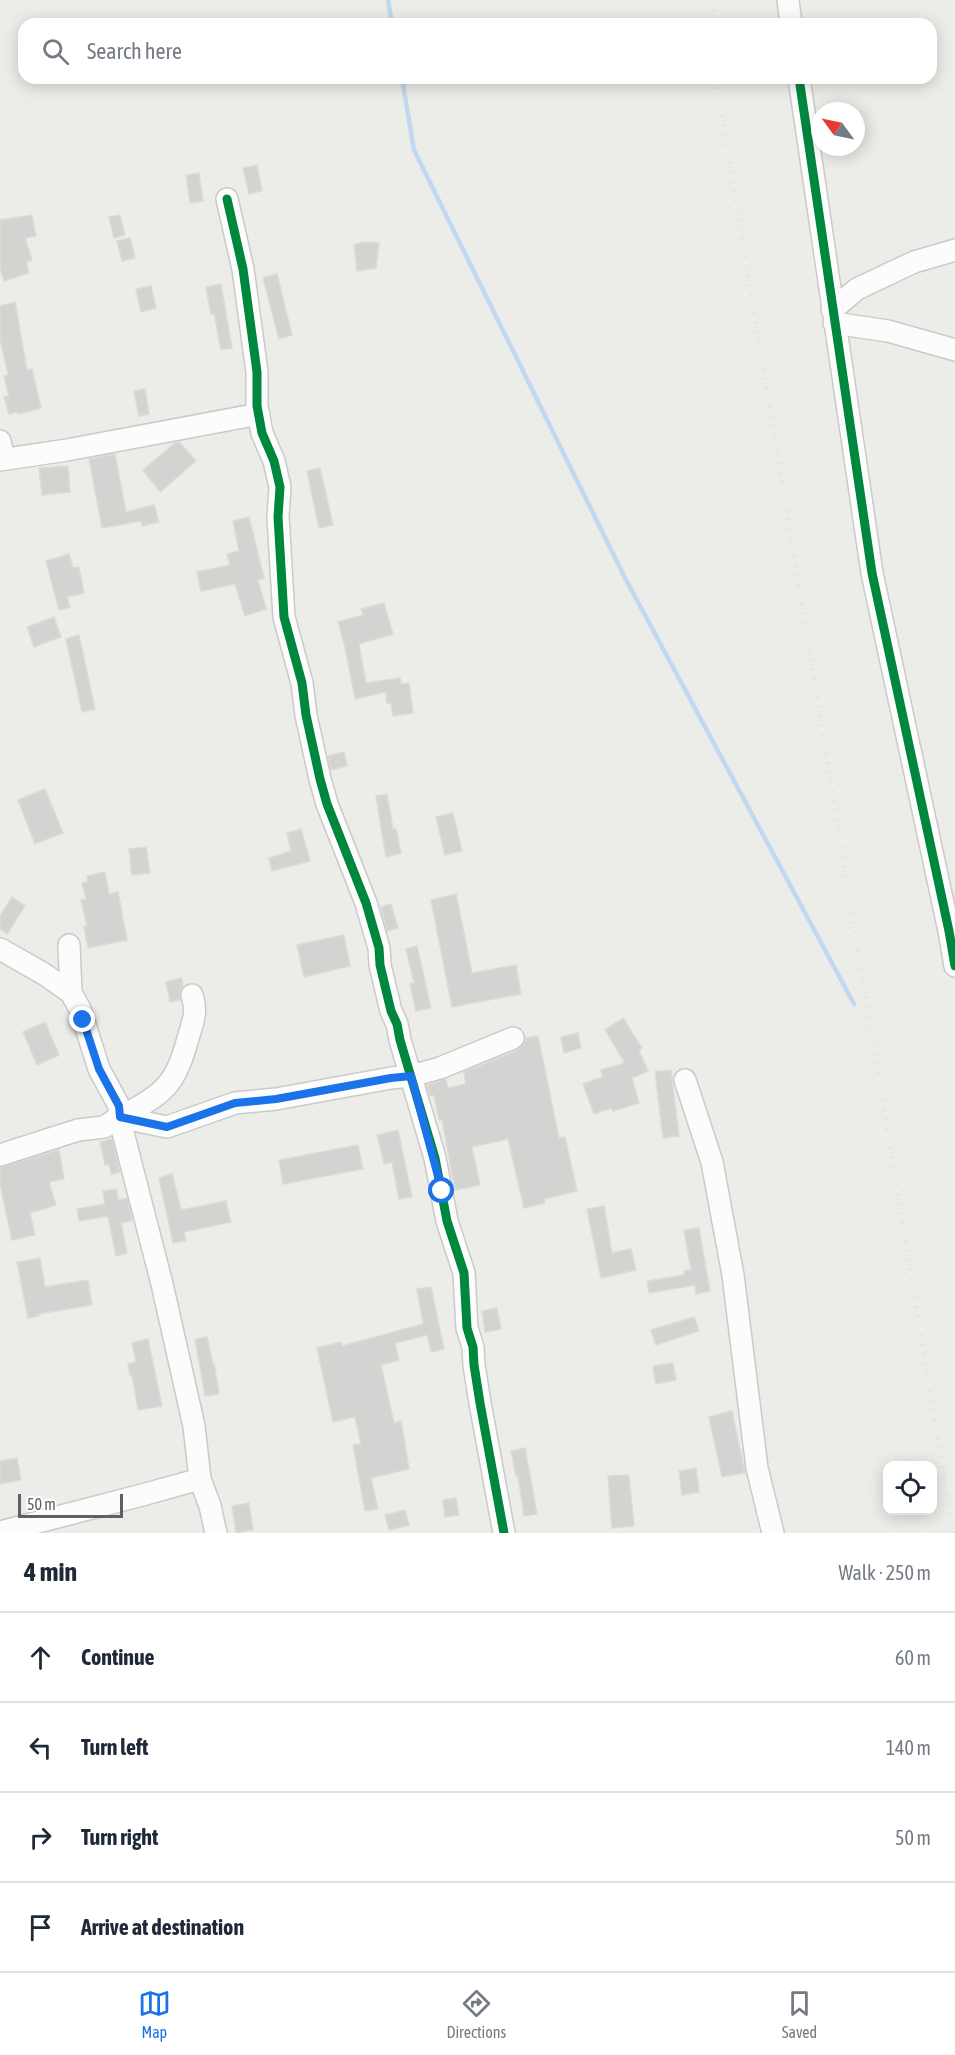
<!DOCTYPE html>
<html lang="en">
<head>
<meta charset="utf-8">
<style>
	:root { --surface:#fff; --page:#f6f6f7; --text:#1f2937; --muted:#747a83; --line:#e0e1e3; --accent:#1a73e8 }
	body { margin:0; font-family:"Asap Condensed",sans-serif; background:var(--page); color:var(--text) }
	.controls { position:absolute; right:18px; bottom:18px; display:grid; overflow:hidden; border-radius:12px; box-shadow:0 3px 15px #0003 }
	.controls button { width:54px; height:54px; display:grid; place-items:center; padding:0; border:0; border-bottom:2px solid var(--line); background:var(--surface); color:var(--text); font:30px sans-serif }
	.compass { position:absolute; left:811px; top:102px; width:54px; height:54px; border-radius:50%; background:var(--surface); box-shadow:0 3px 15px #0003; rotate:303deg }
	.scale { position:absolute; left:18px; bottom:15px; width:105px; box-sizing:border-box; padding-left:6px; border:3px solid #5e6065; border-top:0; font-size:16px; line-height:21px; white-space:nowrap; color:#5e6065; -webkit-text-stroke:4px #fff; paint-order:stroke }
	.stop { position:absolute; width:18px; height:18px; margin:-14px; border:4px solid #1a73e8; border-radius:50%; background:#fff }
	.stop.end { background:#1a73e8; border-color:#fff; box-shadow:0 2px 6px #0008 }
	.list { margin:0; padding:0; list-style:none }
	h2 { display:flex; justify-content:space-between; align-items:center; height:78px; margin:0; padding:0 24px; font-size:26px }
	h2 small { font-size:20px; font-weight:400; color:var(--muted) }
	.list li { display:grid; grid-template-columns:39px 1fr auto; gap:18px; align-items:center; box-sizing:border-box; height:90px; padding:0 24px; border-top:2px solid var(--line) }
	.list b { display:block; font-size:22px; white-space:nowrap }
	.list em { font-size:20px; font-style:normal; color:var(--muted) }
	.icon { flex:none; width:33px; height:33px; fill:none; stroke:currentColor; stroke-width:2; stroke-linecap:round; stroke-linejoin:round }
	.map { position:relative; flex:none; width:955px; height:1533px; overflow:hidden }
	.search { position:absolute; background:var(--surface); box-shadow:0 3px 15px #0003; left:18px; right:18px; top:18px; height:66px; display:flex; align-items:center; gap:15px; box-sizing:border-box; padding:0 21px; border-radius:18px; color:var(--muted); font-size:22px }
	.sheet { height:438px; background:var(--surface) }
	nav { display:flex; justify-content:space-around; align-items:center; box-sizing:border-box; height:84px; border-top:2px solid var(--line); background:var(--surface); font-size:16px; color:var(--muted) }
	nav a { display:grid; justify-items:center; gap:3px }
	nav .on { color:var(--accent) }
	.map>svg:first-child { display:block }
</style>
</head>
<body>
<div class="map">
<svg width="955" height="1533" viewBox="0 0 955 1533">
	<rect width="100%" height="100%" fill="#ecece8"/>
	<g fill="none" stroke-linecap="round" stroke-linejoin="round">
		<path stroke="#c1d8f1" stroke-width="4.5" d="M 388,0 L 392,24
			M 402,78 L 414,150 L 625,578 L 854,1004"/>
	</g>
	<path fill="#d3d3d1" stroke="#dcdbd7" stroke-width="1.5" d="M 257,165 L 262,191 L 249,194 L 243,168 Z
		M 199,173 L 203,201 L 190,203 L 186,175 Z
		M 32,215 L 36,236 L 25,238 L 32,260 L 26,262 L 29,273 L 4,281 L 0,268 L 0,220 Z
		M 120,215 L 125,235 L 114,238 L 109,217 Z
		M 130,238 L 135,258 L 122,261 L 117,241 Z
		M 363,242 L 379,243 L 376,268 L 357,271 L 354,245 Z
		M 277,274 L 292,335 L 279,339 L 263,278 Z
		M 221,284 L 232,348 L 221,350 L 214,313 L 211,314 L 206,287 Z
		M 151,286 L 156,308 L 141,312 L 136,289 Z
		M 15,302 L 27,370 L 32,369 L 41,408 L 18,414 L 17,412 L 9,414 L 4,397 L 9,396 L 4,376 L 8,375 L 0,339 L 0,306 Z
		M 145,389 L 149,414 L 139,416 L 134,391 Z
		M 179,442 L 196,461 L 160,492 L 143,470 L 175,443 Z
		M 115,454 L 126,512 L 154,505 L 159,522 L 142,526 L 141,521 L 102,528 L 89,459 Z
		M 68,466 L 70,492 L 42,495 L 39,468 Z
		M 320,468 L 333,525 L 319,528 L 307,471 Z
		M 249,517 L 264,578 L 258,580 L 266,609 L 245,616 L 235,584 L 201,591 L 197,572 L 230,565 L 227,554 L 239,551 L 233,521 Z
		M 69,554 L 73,568 L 79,567 L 84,593 L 67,597 L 70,607 L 59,610 L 46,561 Z
		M 384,603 L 393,634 L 359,644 L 366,683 L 400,678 L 401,684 L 409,683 L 413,713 L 393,716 L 391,703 L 387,703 L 386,692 L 355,699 L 345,647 L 338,622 L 363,615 L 361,609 Z
		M 54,617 L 61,637 L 34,647 L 27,627 Z
		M 79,635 L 95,709 L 82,712 L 66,639 Z
		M 344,752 L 347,766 L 331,770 L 328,756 Z
		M 45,789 L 63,833 L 35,844 L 18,800 Z
		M 387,794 L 393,829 L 396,829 L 401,853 L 386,857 L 376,796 Z
		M 453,813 L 462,851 L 445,855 L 436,817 Z
		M 301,829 L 310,861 L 272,871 L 269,858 L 291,851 L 287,833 Z
		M 146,847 L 150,873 L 132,875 L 129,849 Z
		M 105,872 L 109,894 L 118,892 L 127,940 L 88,948 L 84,927 L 87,926 L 81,900 L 86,899 L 82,883 L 88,882 L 87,876 Z
		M 456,894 L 472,973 L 516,965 L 521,994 L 452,1007 L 431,900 Z
		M 12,897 L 25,906 L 7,934 L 0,929 L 0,916 Z
		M 391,904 L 398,928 L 387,931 L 381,907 Z
		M 344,935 L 350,966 L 304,977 L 297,945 Z
		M 417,946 L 431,1008 L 416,1011 L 410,984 L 414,983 L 406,949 Z
		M 182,978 L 183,986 L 180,992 L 180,1000 L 170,1002 L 166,982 Z
		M 623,1018 L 642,1048 L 639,1050 L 648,1071 L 632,1078 L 639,1103 L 613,1111 L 612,1108 L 594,1114 L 583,1084 L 603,1077 L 601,1070 L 625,1063 L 605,1030 Z
		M 45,1022 L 59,1055 L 37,1065 L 23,1032 Z
		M 578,1033 L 581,1048 L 564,1053 L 561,1037 Z
		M 538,1036 L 559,1138 L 565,1137 L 577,1191 L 544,1199 L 545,1203 L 524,1208 L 508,1139 L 472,1147 L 480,1185 L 455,1190 L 442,1120 L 439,1120 L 434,1095 L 430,1096 L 427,1085 L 446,1079 L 448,1088 L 466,1084 L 464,1072 L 518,1050 L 523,1045 L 526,1038 Z
		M 671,1070 L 679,1136 L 663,1138 L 655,1072 Z
		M 398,1130 L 412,1197 L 399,1199 L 392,1162 L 384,1164 L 377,1135 Z
		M 112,1139 L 120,1172 L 111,1174 L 109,1164 L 105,1165 L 100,1142 Z
		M 358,1145 L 363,1169 L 283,1184 L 279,1160 Z
		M 59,1150 L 64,1179 L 49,1182 L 56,1205 L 30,1213 L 35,1235 L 12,1240 L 0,1184 L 0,1167 Z
		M 172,1174 L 181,1210 L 226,1201 L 231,1222 L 184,1232 L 186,1241 L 173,1243 L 159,1178 Z
		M 116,1189 L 118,1200 L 127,1198 L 132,1220 L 121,1223 L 127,1253 L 116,1256 L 108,1216 L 79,1221 L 77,1209 L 105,1204 L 103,1191 Z
		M 604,1206 L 612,1253 L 631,1249 L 636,1270 L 601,1278 L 587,1209 Z
		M 699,1228 L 710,1291 L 696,1294 L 695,1285 L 649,1293 L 647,1281 L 684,1275 L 684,1271 L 691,1270 L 684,1230 Z
		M 40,1258 L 45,1287 L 88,1280 L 92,1305 L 38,1314 L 39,1316 L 28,1318 L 17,1262 Z
		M 431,1287 L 444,1349 L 431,1352 L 427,1335 L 395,1343 L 399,1360 L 381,1365 L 394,1423 L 401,1421 L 409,1469 L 371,1478 L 378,1509 L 365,1511 L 353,1445 L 361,1444 L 355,1417 L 333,1422 L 317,1348 L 341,1342 L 342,1346 L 423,1324 L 417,1289 Z
		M 497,1308 L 501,1329 L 485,1332 L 482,1311 Z
		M 694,1317 L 699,1331 L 656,1345 L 651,1330 Z
		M 207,1337 L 213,1364 L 214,1363 L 219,1394 L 205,1396 L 195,1339 Z
		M 148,1339 L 162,1406 L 138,1410 L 132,1375 L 130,1375 L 128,1364 L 136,1362 L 132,1343 Z
		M 673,1363 L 676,1380 L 656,1384 L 653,1366 Z
		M 732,1411 L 745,1473 L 722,1477 L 709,1417 Z
		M 525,1448 L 537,1514 L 524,1516 L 518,1476 L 516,1476 L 511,1451 Z
		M 17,1458 L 21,1480 L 0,1484 L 0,1461 Z
		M 696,1468 L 699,1492 L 682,1495 L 679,1471 Z
		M 629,1475 L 634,1526 L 612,1528 L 608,1476 Z
		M 456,1498 L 459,1515 L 445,1517 L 443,1500 Z
		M 249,1503 L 253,1530 L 236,1533 L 232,1506 Z
		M 405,1510 L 409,1525 L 389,1530 L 385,1515 Z"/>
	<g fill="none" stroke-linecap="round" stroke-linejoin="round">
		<defs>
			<path id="minor" d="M 788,0 L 791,24
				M 799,78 L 872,573 L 949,931 L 955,966
				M 227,199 L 243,269 L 257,372 L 257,406 L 262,433 L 274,461 L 280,487 L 278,517 L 284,617 L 302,683 L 306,715 L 320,779 L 327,804 L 366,903 L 379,948 L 380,965 L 391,1011 L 397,1024 L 400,1040 L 435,1158 L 447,1221 L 464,1273 L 467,1328 L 473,1347 L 474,1365 L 480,1403 L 504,1533
				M 832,310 L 857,289 L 914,262 L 955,250
				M 834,323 L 888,331 L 955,350
				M 0,441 L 4,459
				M 0,460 L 67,450 L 259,414
				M 69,945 L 71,993 L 80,1009 L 99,1069 L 119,1106 L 119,1117 L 162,1284 L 194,1426 L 200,1479 L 210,1506 L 216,1533
				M 0,949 L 44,974 L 71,993
				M 685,1080 L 712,1162 L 733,1275 L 757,1468 L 773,1533
				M 121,1117 C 166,1092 175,1086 189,1035 C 194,1018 197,1013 192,995
				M 0,1155 L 78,1130 L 104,1127 L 119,1117 L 167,1127 L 235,1103 L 276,1099 L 391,1078 L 411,1076 L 440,1068 L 513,1038
				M 0,1532 L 142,1495 L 200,1479"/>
		</defs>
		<use href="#minor" stroke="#cacac9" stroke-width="24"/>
		<use href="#minor" stroke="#fcfcfc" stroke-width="21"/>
		<path stroke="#e3e3e2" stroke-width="4.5" stroke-dasharray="1.5 8" stroke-linecap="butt" d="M 712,0 L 716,24
			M 716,78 L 953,1533"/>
		<defs>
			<path id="cycleway" d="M 799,78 L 872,573 L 949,931 L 955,966
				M 227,199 L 243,269 L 257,372 L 257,406 L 262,433 L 274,461 L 280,487 L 278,517 L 284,617 L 302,683 L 306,715 L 320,779 L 327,804 L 366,903 L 379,948 L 380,965 L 391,1011 L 397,1024 L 400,1040 L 435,1158 L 447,1221 L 464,1273 L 467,1328 L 473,1347 L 474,1365 L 480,1403 L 504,1533"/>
		</defs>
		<use href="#cycleway" stroke="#fff" stroke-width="13"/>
		<use href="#cycleway" stroke="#00873e" stroke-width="9"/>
	</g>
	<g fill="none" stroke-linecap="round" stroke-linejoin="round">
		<path stroke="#1a73e8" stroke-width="8" d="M 83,1020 L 99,1069 L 119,1106 L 120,1117 L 167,1127 L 235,1103 L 276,1099 L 391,1078 L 411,1076 L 442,1191"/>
	</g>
</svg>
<div class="controls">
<button><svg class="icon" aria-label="locate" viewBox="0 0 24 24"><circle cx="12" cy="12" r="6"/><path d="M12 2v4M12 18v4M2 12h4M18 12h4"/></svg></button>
</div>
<svg class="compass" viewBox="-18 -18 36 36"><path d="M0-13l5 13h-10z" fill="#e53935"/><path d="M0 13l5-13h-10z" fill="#747a83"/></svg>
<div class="scale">50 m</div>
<div class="stop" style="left:442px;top:1191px"></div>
<div class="stop end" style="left:83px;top:1020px"></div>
<div class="search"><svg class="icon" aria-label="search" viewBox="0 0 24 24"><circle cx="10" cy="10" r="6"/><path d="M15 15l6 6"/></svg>Search here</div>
</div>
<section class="sheet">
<h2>4 min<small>Walk · 250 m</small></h2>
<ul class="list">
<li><svg class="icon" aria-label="ahead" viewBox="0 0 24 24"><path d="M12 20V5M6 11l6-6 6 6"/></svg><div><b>Continue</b></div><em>60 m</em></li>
<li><svg class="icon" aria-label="left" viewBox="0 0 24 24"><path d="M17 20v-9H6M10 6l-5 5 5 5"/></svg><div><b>Turn left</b></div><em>140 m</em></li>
<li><svg class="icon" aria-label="right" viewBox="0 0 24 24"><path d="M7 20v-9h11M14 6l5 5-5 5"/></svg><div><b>Turn right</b></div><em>50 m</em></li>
<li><svg class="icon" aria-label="arrive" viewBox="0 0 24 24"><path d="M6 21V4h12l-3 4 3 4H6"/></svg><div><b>Arrive at destination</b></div></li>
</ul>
</section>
<nav>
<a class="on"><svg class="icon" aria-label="map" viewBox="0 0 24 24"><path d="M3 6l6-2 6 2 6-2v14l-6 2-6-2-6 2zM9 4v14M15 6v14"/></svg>Map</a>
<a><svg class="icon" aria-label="directions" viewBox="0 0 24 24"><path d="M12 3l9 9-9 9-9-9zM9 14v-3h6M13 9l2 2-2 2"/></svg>Directions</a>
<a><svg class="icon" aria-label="saved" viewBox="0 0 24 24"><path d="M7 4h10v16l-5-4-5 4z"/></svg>Saved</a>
</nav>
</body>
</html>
